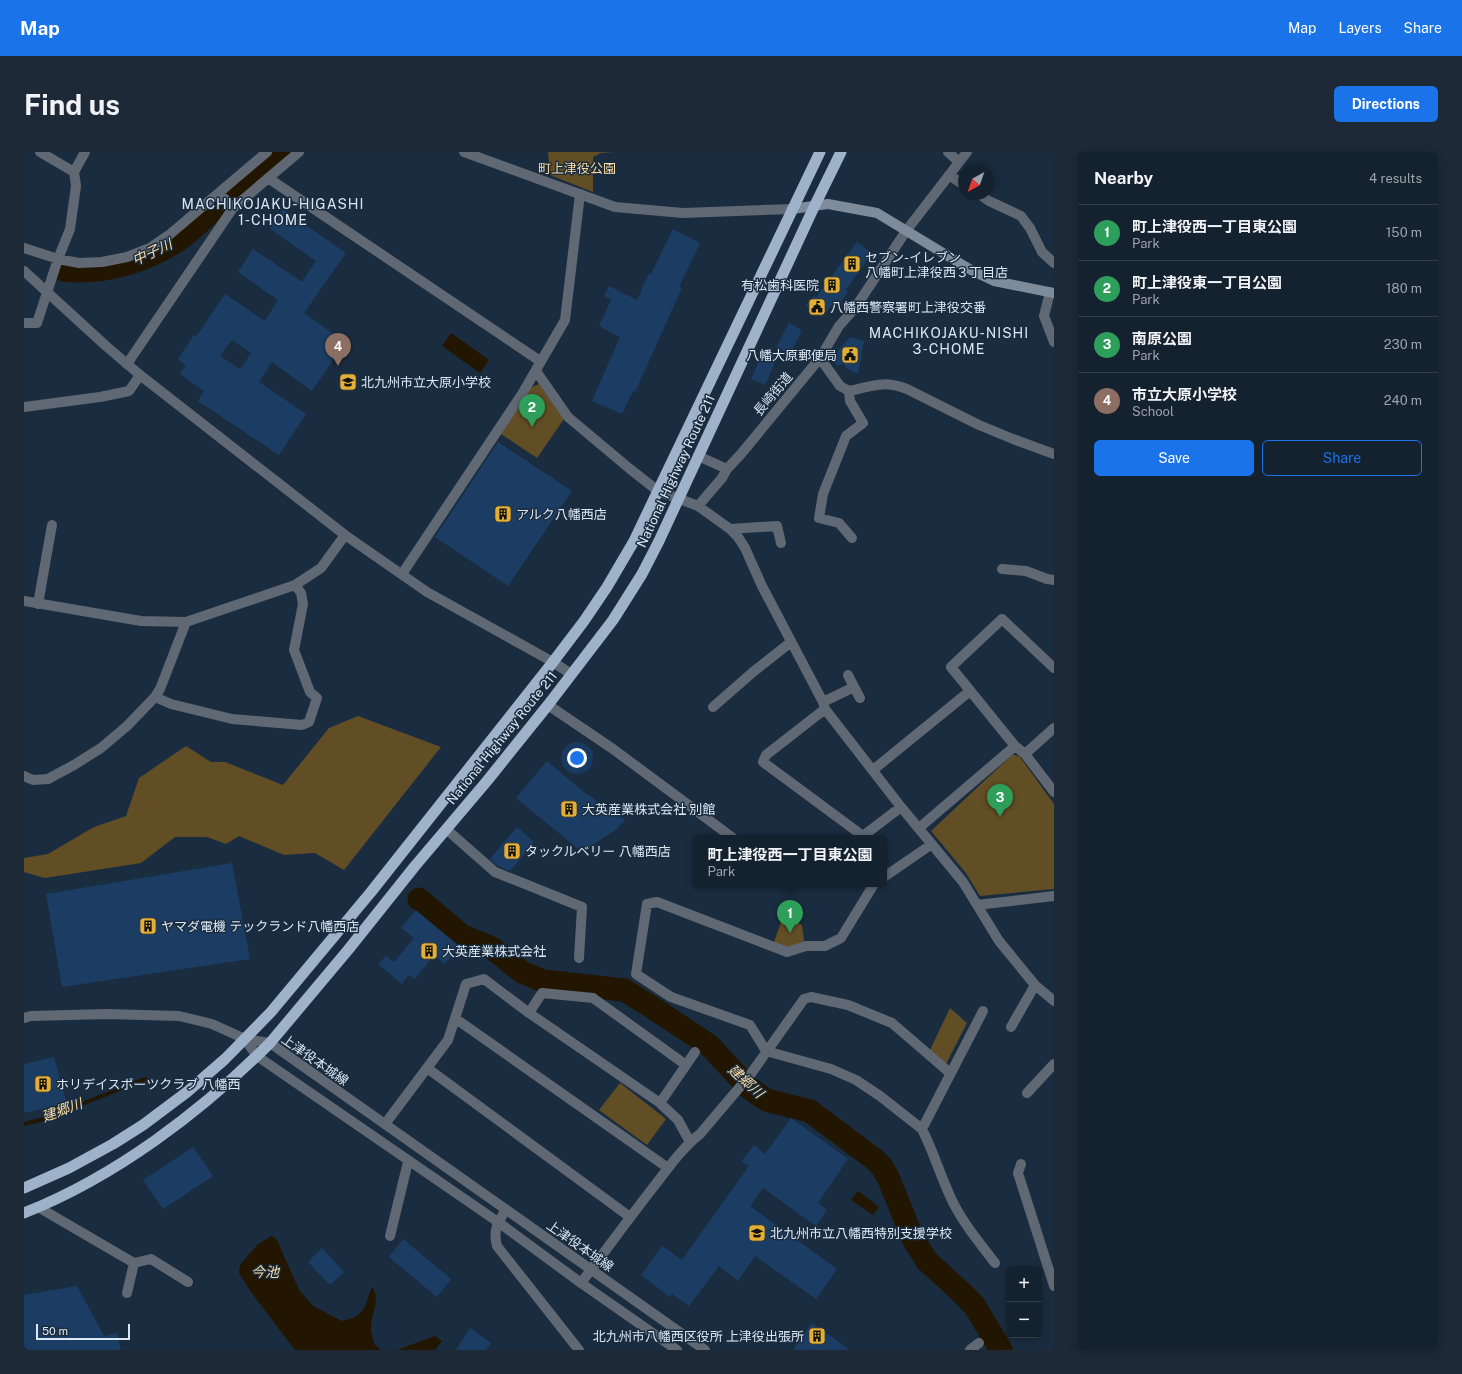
<!DOCTYPE html>
<html lang="en">
<head>
<meta charset="utf-8">
<style>
	:root { --surface:#14212f; --page:#1d2937; --text:#f1f3f6; --muted:#9da3aa; --line:#333e4b; --accent:#1a73e8 }
	body { margin:0; font-family:"Public Sans","Noto Sans JP",sans-serif; background:var(--page); color:var(--text) }
	.controls { position:absolute; right:12px; bottom:12px; display:grid; overflow:hidden; border-radius:6px; box-shadow:0 2px 10px #0003 }
	.controls button { width:36px; height:36px; display:grid; place-items:center; padding:0; border:0; border-bottom:1px solid var(--line); background:var(--surface); color:var(--text); font:20px sans-serif }
	.compass { position:absolute; left:934px; top:12px; width:36px; height:36px; border-radius:50%; background:var(--surface); box-shadow:0 2px 10px #0003; rotate:220deg }
	.scale { position:absolute; left:12px; bottom:10px; width:94px; box-sizing:border-box; padding-left:4px; border:2px solid #dce7f4; border-top:0; font-size:11px; line-height:14px; white-space:nowrap; color:#dce7f4; -webkit-text-stroke:3px #1a2c3f; paint-order:stroke }
	.you { position:absolute; left:553px; top:606px; width:14px; height:14px; margin:-10px; border:3px solid #fff; border-radius:50%; background:#1a73e8; box-shadow:0 0 0 6px #1a73e833 }
	.badge { display:grid; place-items:center; width:26px; height:26px; border-radius:50%; background:var(--accent); color:#fff; font-size:13px; font-weight:700 }
	.pin { position:absolute; translate:-50% -33px; filter:drop-shadow(0 1px 2px #0008) }
	.pin::after { content:''; position:absolute; top:21px; width:14px; height:12px; background:inherit; clip-path:polygon(0 0,100% 0,50% 100%) }
	.popup { position:absolute; left:669px; top:683px; width:194px; height:52px; box-sizing:border-box; display:grid; place-content:center; border-radius:6px; background:var(--surface); filter:drop-shadow(0 1px 3px #0005); font-size:13px; white-space:nowrap; color:var(--muted) }
	.popup b { font-size:15px; color:var(--text) }
	.popup::after { content:''; position:absolute; left:50%; top:100%; margin-left:-8px; border:8px solid transparent; border-top-color:var(--surface) }
	.list { margin:0; padding:0; list-style:none }
	h2 { display:flex; justify-content:space-between; align-items:center; height:52px; margin:0; padding:0 16px; font-size:17px }
	h2 small { font-size:13px; font-weight:400; color:var(--muted) }
	.list li { display:grid; grid-template-columns:26px 1fr auto; gap:12px; align-items:center; box-sizing:border-box; height:56px; padding:0 16px; border-top:1px solid var(--line) }
	.list b { display:block; font-size:15px; white-space:nowrap }
	.list p { margin:0; font-size:13px; white-space:nowrap; color:var(--muted) }
	.list em { font-size:13px; font-style:normal; color:var(--muted) }
	.actions { display:flex; gap:8px; padding:12px 16px }
	.actions a { flex:1; padding:9px 0; border:1px solid var(--accent); border-radius:6px; text-align:center; font-size:14px; color:var(--accent) }
	.actions .main { background:var(--accent); color:#fff }
	.map { position:relative; flex:none; width:1030px; height:1198px; overflow:hidden; border-radius:6px }
	header { display:flex; align-items:center; gap:24px; box-sizing:border-box; height:56px; padding:0 20px; background:var(--accent); color:#fff }
	header strong { font-size:19px }
	nav { display:flex; gap:22px; margin-inline-start:auto; font-size:14px }
	.intro { display:flex; align-items:center; justify-content:space-between; box-sizing:border-box; height:96px; padding:0 24px }
	h1 { margin:0; font-size:28px }
	.button { padding:10px 18px; border-radius:6px; background:var(--accent); color:#fff; font-size:14px; font-weight:700 }
	main { display:flex; gap:24px; padding:0 24px }
	aside { flex:1; background:var(--surface); border-radius:6px; box-shadow:0 2px 10px #0003 }
	.map>svg:first-child { display:block }
</style>
</head>
<body>
<header>
<strong>Map</strong>
<nav><a>Map</a><a>Layers</a><a>Share</a></nav>
</header>
<div class="intro"><h1>Find us</h1><a class="button">Directions</a></div>
<main>
<div class="map">
<svg width="1030" height="1198" viewBox="0 0 1030 1198">
	<rect width="100%" height="100%" fill="#1a2c3f"/>
	<path fill="#624e25" d="M 524,0 L 590,0 L 577,1 L 569,5 L 569,40 L 526,23 Z
		M 515,232 L 540,267 L 513,306 L 477,282 L 508,235 Z
		M 334,564 L 417,595 L 320,718 L 291,701 L 260,703 L 215,684 L 202,692 L 183,685 L 151,685 L 117,711 L 21,726 L 0,720 L 0,706 L 24,702 L 70,675 L 102,664 L 115,626 L 162,594 L 187,610 L 201,610 L 259,633 L 305,576 Z
		M 989,602 L 996,605 L 1030,652 L 1030,737 L 956,744 L 942,721 L 907,679 Z
		M 759,764 L 778,773 L 780,789 L 763,796 L 750,790 Z
		M 926,856 L 943,871 L 922,912 L 906,898 Z
		M 596,931 L 642,967 L 623,993 L 575,958 Z"/>
	<path fill="#221600" d="M 427,181 L 465,208 L 456,221 L 418,194 Z
		M 834,1039 L 855,1055 L 849,1063 L 827,1048 Z
		M 248,1084 L 253,1088 L 275,1138 L 289,1154 L 318,1169 C 342,1164 340,1155 348,1135 C 357,1146 348,1160 347,1173 C 346,1179 349,1186 350,1192 L 357,1198 L 271,1198 L 227,1140 L 215,1121 L 216,1113 L 234,1092 Z
		M 411,1184 L 418,1189 L 411,1198 L 373,1198 Z"/>
	<g fill="none" stroke-linecap="round" stroke-linejoin="round">
		<path stroke="#221600" stroke-width="4" d="M 0,972 L 20,967 L 121,927"/>
		<path stroke="#221600" stroke-width="23" d="M 39,118 C 80,123 126,109 160,84 C 173,74 184,62 196,51 C 217,34 237,17 257,0
			M 395,747 L 437,783 L 468,796 L 498,820 L 519,829 L 600,838 L 626,854 L 685,893 L 724,935 L 742,948 L 786,959 L 850,1007 L 858,1015 L 864,1025 L 889,1087 L 903,1109 L 937,1140 L 950,1153 L 977,1198"/>
	</g>
	<path fill="#1c3d63" fill-rule="evenodd" d="M 259,57 L 322,101 L 280,161 L 321,190 L 288,239 L 248,210 L 235,230 L 282,262 L 255,303 L 174,249 L 180,239 L 156,222 L 162,213 L 154,207 L 170,183 L 172,185 L 201,142 L 241,169 L 254,148 L 214,120 L 229,97 L 278,130 L 292,109 L 245,76 ZM 208,188 L 227,201 L 216,217 L 196,204 Z
		M 649,77 L 676,91 L 655,135 L 658,136 L 611,240 L 609,239 L 598,262 L 568,249 L 596,185 L 575,174 L 587,148 L 580,144 L 585,134 L 613,148 L 625,121 L 627,122 Z
		M 833,90 L 848,101 L 822,138 L 824,140 L 814,153 L 810,151 L 797,165 L 782,153 L 791,143 L 792,145 Z
		M 765,171 L 778,178 L 766,202 L 752,196 Z
		M 826,185 L 840,189 L 834,222 L 823,217 L 819,211 L 814,214 L 806,208 Z
		M 740,197 L 754,204 L 741,233 L 727,227 Z
		M 474,290 L 548,339 L 484,434 L 411,385 Z
		M 523,609 L 561,641 L 601,668 L 593,677 L 558,700 L 492,646 Z
		M 493,675 L 510,690 L 486,719 L 474,714 L 466,707 Z
		M 208,711 L 226,807 L 38,835 L 22,742 Z
		M 392,758 L 435,794 L 421,812 L 410,803 L 391,827 L 385,823 L 378,832 L 354,812 L 362,804 L 370,810 L 390,786 L 377,776 Z
		M 30,905 L 43,952 L 0,961 L 0,912 Z
		M 767,966 L 824,1007 L 794,1051 L 803,1058 L 792,1074 L 739,1036 L 726,1054 L 813,1117 L 792,1147 L 731,1104 L 714,1129 L 695,1114 L 665,1154 L 648,1142 L 646,1145 L 617,1123 L 638,1094 L 658,1108 L 725,1014 L 718,1009 L 730,993 L 741,1002 Z
		M 169,995 L 189,1024 L 139,1057 L 119,1028 Z
		M 379,1087 L 427,1127 L 413,1145 L 365,1105 Z
		M 298,1096 L 320,1120 L 306,1133 L 284,1110 Z
		M 53,1134 L 80,1184 L 93,1181 L 97,1198 L 0,1198 L 0,1143 Z
		M 788,1171 L 826,1198 L 769,1198 Z
		M 446,1176 L 467,1191 L 462,1198 L 432,1198 Z"/>
	<g fill="none" stroke-linecap="round" stroke-linejoin="round">
		<path stroke="#606873" stroke-width="10" d="M 924,0 L 935,10
			M 50,20 L 61,0
			M 925,23 L 940,33
			M 244,26 L 516,209
			M 195,41 L 209,56
			M 955,42 L 965,49 L 997,64 L 1006,76 L 1018,100 L 1030,111
			M 0,96 L 34,107 L 55,111 L 78,110 L 103,105 L 126,96 L 145,83 L 243,0
			M 1026,140 L 1020,164 L 1030,190
			M 0,171 L 13,171 L 34,107 L 46,77 L 52,34 L 50,20 L 16,0
			M 796,206 L 816,234 L 825,239 C 849,234 859,228 883,237 L 955,273 L 989,287 L 1030,302
			M 103,212 L 209,56 L 275,0
			M 512,219 L 544,265 L 606,317 L 634,339 L 674,354 L 706,377 L 714,385 L 721,396 L 738,434 L 799,550 L 801,557 L 877,655 L 939,730 L 975,789 L 1011,833 L 1030,849
			M 825,239 L 826,249 L 839,271 L 822,284 L 799,342 L 795,366 L 815,371 L 828,386
			M 0,255 L 76,245 L 105,239 L 116,223
			M 674,304 L 703,317 L 717,302 L 796,206 L 815,174 L 831,156 L 882,79 L 943,0
			M 674,354 L 698,326 L 703,317
			M 706,377 L 753,374 L 757,391
			M 978,417 L 1002,419 L 1023,427 L 1030,428
			M 378,422 L 498,242 L 541,168 L 556,42
			M 14,452 L 28,373
			M 1030,516 L 978,467 L 927,515 L 991,594 L 1001,602 L 1030,640
			M 830,535 L 836,546
			M 131,545 L 147,552 L 208,567 L 278,573 L 285,570 L 293,546 L 286,540 L 270,498 L 279,452 L 277,441 L 271,433
			M 799,550 L 830,535 L 824,523
			M 524,553 L 589,597 L 709,686
			M 689,555 L 729,520 L 767,490
			M 801,557 L 742,603 L 739,610 L 839,684 L 877,655
			M 1001,602 L 1030,576
			M 849,618 L 946,539
			M 0,624 L 9,628 L 24,627 L 50,613 L 77,596 L 103,574 L 131,545 L 136,537 L 162,470
			M 895,676 L 991,594
			M 422,677 L 471,720 L 558,755 L 555,806
			M 860,725 L 908,692
			M 850,732 L 817,786 L 801,794 L 782,794 L 763,800 L 633,750 L 623,752 L 612,822 L 647,845 L 726,873 L 742,899 L 807,917 L 832,928 L 856,944 L 898,977 L 959,859
			M 953,753 L 1030,744
			M 505,861 L 518,841 L 569,846 L 662,913
			M 432,867 L 644,1016
			M 987,875 L 1011,833
			M 403,916 L 606,1065
			M 1003,941 L 1030,912
			M 636,951 L 671,900
			M 361,972 L 424,888 L 442,832 L 460,827 L 505,861 L 636,951 L 654,968 L 666,990
			M 898,977 C 909,999 916,1022 926,1044 C 937,1069 955,1090 971,1111
			M 997,1012 L 994,1021 L 1030,1134
			M 14,1055 L 110,1111 L 127,1107 L 164,1130
			M 482,1058 C 473,1071 469,1078 473,1094 L 555,1198
			M 366,1084 L 384,1010
			M 557,1131 C 582,1098 606,1065 631,1033 C 645,1015 658,996 676,982 L 726,923 L 780,847 L 787,845 L 824,853 L 868,871 L 926,921
			M 103,1141 L 110,1111
			M 946,1198 L 955,1191"/>
		<path stroke="#606873" stroke-width="10" d="M 440,0 L 591,55 L 659,61 L 768,57
			M 0,119 L 82,194 L 116,223 L 321,383 L 403,440 L 529,510 L 547,522
			M 0,449 L 117,469 L 162,470 L 271,433 L 297,416 L 321,383
			M 0,866 L 7,864 L 83,862 L 155,864 L 188,872 L 221,887 L 246,891 L 681,1198
			M 221,887 L 233,904 L 474,1070 L 557,1131 L 653,1198"/>
		<path stroke="#7d8b9b" stroke-width="10" d="M 768,57 L 804,52 L 853,61 L 947,118 L 970,129 L 1030,141"/>
		<path stroke="#9eb2ca" stroke-width="11" d="M 0,1036 L 45,1016 L 89,992 L 119,973 L 163,940 L 201,907 L 247,860 L 347,740 L 529,510 L 560,469 L 583,435 L 610,389 L 796,0
			M 0,1061 C 91,1025 177,960 246,891 L 324,798 L 391,714 L 463,629 L 524,553 L 589,468 L 618,422 L 635,389 L 790,55 L 817,0"/>
	</g>
	<defs>
		<symbol id="building-square" viewBox="-11 -11 22 22"><rect x="-9" y="-9" width="18" height="18" rx="4" fill="#e3ae35" stroke="#1a2c3f"/><path d="M-4-6H4V6H1V3H-1V6H-4ZM-2.5-4.3h1.7v1.8h-1.7ZM.8-4.3h1.7v1.8H.8ZM-2.5-1h1.7V.8h-1.7ZM.8-1h1.7V.8H.8Z" fill="#111"/></symbol>
		<symbol id="civic-square" viewBox="-11 -11 22 22"><rect x="-9" y="-9" width="18" height="18" rx="4" fill="#e3ae35" stroke="#1a2c3f"/><path d="M-.6-6.5H3V-4.5H.6V-3L4-1V1h2V6H-6V1h2V-1L-.6-3ZM-1.2 2.5V6h2.4V2.5Z" fill="#111"/></symbol>
		<symbol id="school-square" viewBox="-11 -11 22 22"><rect x="-9" y="-9" width="18" height="18" rx="4" fill="#e3ae35" stroke="#1a2c3f"/><path d="M0-5L7-2L0 1L-7-2ZM-4 1L0 2.5L4 1V4Q0 6-4 4Z" fill="#111"/></symbol>
	</defs>
	<g fill-rule="evenodd">
		<use href="#building-square" x="818" y="102" width="20" height="20"/>
		<use href="#building-square" x="798" y="123" width="20" height="20"/>
		<use href="#civic-square" x="783" y="145" width="20" height="20"/>
		<use href="#civic-square" x="816" y="193" width="20" height="20"/>
		<use href="#school-square" x="314" y="220" width="20" height="20"/>
		<use href="#building-square" x="469" y="352" width="20" height="20"/>
		<use href="#building-square" x="535" y="647" width="20" height="20"/>
		<use href="#building-square" x="478" y="689" width="20" height="20"/>
		<use href="#building-square" x="114" y="764" width="20" height="20"/>
		<use href="#building-square" x="395" y="789" width="20" height="20"/>
		<use href="#building-square" x="9" y="922" width="20" height="20"/>
		<use href="#school-square" x="723" y="1071" width="20" height="20"/>
		<use href="#building-square" x="783" y="1174" width="20" height="20"/>
	</g>
	<g text-anchor="middle" dominant-baseline="central" stroke-width="3" stroke-linejoin="round" paint-order="stroke">
		<g font-size="13" fill="#fcdc9f" stroke="#1a2c3f">
			<text x="553" y="16">町上津役公園</text>
		</g>
		<g font-size="13" fill="#dce7f4" stroke="#1a2c3f" text-anchor="start">
			<text x="841" y="105">セブン-イレブン<tspan x="841" dy="15">八幡町上津役西３丁目店</tspan></text>
			<text x="795" y="133" text-anchor="end">有松歯科医院</text>
			<text x="806" y="155">八幡西警察署町上津役交番</text>
			<text x="813" y="203" text-anchor="end">八幡大原郵便局</text>
			<text x="337" y="230">北九州市立大原小学校</text>
			<text x="492" y="362">アルク八幡西店</text>
			<text x="558" y="657">大英産業株式会社 別館</text>
			<text x="501" y="699">タックルベリー 八幡西店</text>
			<text x="137" y="774">ヤマダ電機 テックランド八幡西店</text>
			<text x="418" y="799">大英産業株式会社</text>
			<text x="32" y="932">ホリデイスポーツクラブ 八幡西</text>
			<text x="746" y="1081">北九州市立八幡西特別支援学校</text>
			<text x="780" y="1184" text-anchor="end">北九州市八幡西区役所 上津役出張所</text>
		</g>
		<g font-size="13" fill="#dce7f4" stroke="#1a2c3f">
			<text transform="translate(749 242) rotate(-50)">長崎街道</text>
			<text transform="translate(652 319) rotate(-65)">National Highway Route 211</text>
			<text transform="translate(478 586) rotate(-51)">National Highway Route 211</text>
			<text transform="translate(291 908) rotate(35)">上津役本城線</text>
			<text transform="translate(556 1094) rotate(35)">上津役本城線</text>
		</g>
		<g font-size="14" letter-spacing="1" fill="#dce7f4" stroke="#1a2c3f">
			<text x="249" y="52">MACHIKOJAKU-HIGASHI<tspan x="249" dy="16">1-CHOME</tspan></text>
			<text x="925" y="181">MACHIKOJAKU-NISHI<tspan x="925" dy="16">3-CHOME</tspan></text>
		</g>
		<g font-size="14" font-style="italic" fill="#fada9d" stroke="#1a2c3f">
			<text transform="translate(128 100) rotate(-25)">中子川</text>
			<text transform="translate(722 929) rotate(42)">建郷川</text>
			<text transform="translate(38 958) rotate(-20)">建郷川</text>
			<text x="241" y="1120">今池</text>
		</g>
	</g>
</svg>
<div class="controls">
<button>+</button>
<button>−</button>
</div>
<svg class="compass" viewBox="-18 -18 36 36"><path d="M0-13l5 13h-10z" fill="#e53935"/><path d="M0 13l5-13h-10z" fill="#9da3aa"/></svg>
<div class="scale">50 m</div>
<div class="you"></div>
<div class="pin badge" style="left:766px;top:781px;background:#2e9e5b">1</div>
<div class="popup"><b>町上津役西一丁目東公園</b>Park</div>
<div class="pin badge" style="left:508px;top:275px;background:#2e9e5b">2</div>
<div class="pin badge" style="left:976px;top:665px;background:#2e9e5b">3</div>
<div class="pin badge" style="left:314px;top:214px;background:#8d6e63">4</div>
</div>
<aside>
<h2>Nearby<small>4 results</small></h2>
<ul class="list">
<li><span class="badge" style="background:#2e9e5b">1</span><div><b>町上津役西一丁目東公園</b><p>Park</p></div><em>150 m</em></li>
<li><span class="badge" style="background:#2e9e5b">2</span><div><b>町上津役東一丁目公園</b><p>Park</p></div><em>180 m</em></li>
<li><span class="badge" style="background:#2e9e5b">3</span><div><b>南原公園</b><p>Park</p></div><em>230 m</em></li>
<li><span class="badge" style="background:#8d6e63">4</span><div><b>市立大原小学校</b><p>School</p></div><em>240 m</em></li>
</ul>
<div class="actions"><a class="main">Save</a><a>Share</a></div>
</aside>
</main>
</body>
</html>
